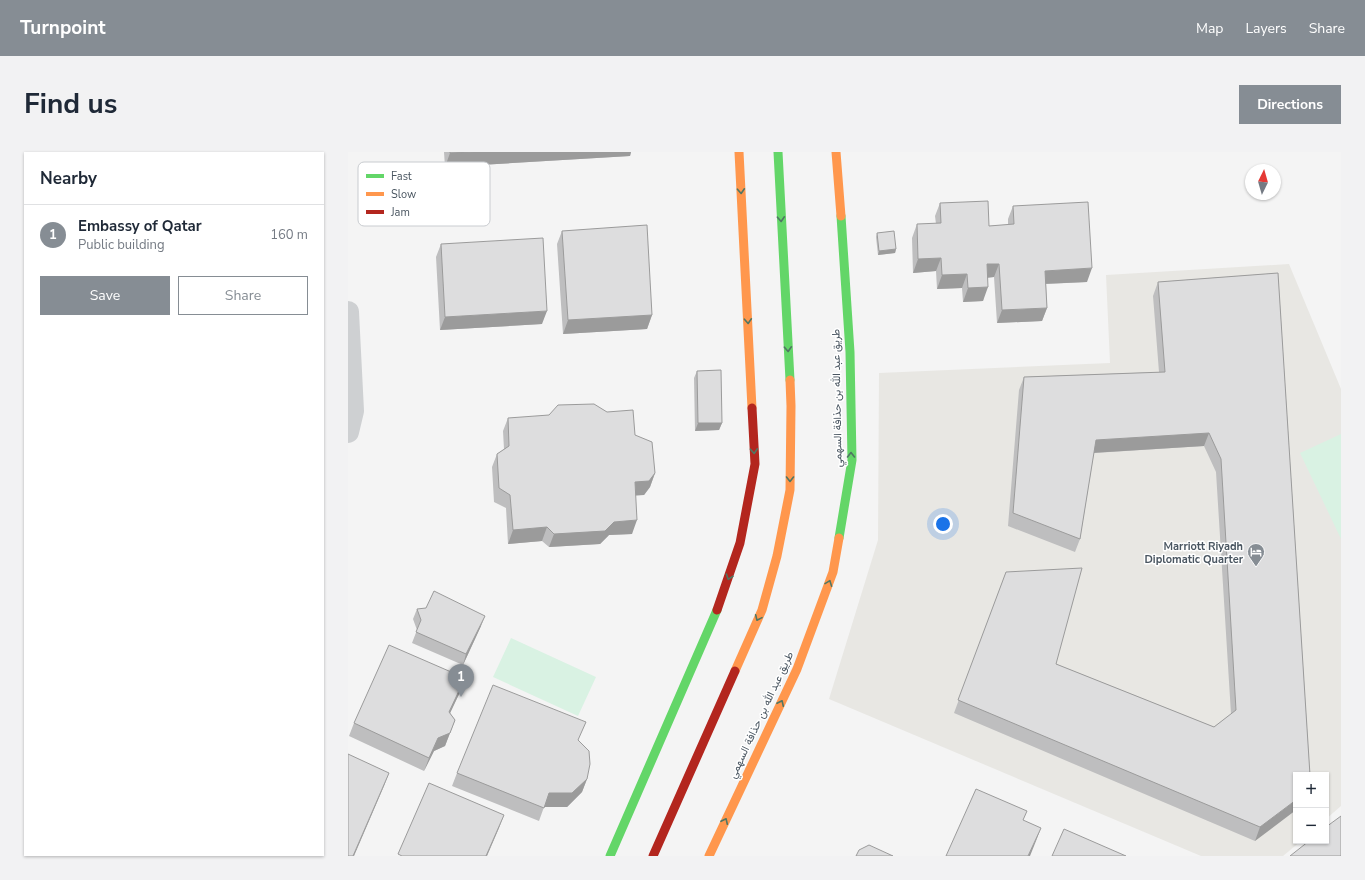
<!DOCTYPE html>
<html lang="en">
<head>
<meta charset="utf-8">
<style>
	:root { --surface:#fff; --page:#f2f2f3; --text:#1f2937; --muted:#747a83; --line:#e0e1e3; --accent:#868d94 }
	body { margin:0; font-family:"Nunito Sans",Vazirmatn,sans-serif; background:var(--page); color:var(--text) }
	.controls { position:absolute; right:12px; bottom:12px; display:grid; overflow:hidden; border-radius:0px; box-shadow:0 1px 3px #0004 }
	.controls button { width:36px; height:36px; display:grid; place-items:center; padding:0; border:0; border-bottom:1px solid var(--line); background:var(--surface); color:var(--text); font:20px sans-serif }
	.compass { position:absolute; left:897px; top:12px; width:36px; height:36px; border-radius:50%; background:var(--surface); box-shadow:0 1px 3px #0004; rotate:5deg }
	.you { position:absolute; left:595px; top:372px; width:14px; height:14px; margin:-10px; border:3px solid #fff; border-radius:50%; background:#1a73e8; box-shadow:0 0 0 6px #1a73e833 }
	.badge { display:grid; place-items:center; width:26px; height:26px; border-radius:50%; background:var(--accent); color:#fff; font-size:13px; font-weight:700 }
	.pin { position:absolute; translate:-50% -33px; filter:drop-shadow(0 1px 2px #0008) }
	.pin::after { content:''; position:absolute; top:21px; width:14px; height:12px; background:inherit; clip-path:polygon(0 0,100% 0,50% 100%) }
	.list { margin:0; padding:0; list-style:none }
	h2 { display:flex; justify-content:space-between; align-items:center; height:52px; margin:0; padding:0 16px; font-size:17px }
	h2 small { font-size:13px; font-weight:400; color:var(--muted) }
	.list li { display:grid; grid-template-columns:26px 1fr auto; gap:12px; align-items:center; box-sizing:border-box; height:60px; padding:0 16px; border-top:1px solid var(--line) }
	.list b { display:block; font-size:15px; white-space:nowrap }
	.list p { margin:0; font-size:13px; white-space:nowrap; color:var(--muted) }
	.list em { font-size:13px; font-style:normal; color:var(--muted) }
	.actions { display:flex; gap:8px; padding:12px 16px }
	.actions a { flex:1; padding:9px 0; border:1px solid var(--accent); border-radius:0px; text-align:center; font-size:14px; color:var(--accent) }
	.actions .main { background:var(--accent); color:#fff }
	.map { position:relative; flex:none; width:993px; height:704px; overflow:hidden; border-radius:0px }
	header { display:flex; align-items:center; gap:24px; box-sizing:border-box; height:56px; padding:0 20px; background:var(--accent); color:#fff }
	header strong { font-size:19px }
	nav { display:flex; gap:22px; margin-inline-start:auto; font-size:14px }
	.intro { display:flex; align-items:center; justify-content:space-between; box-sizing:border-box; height:96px; padding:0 24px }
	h1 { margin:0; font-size:28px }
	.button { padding:10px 18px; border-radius:0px; background:var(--accent); color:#fff; font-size:14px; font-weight:700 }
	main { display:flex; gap:24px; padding:0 24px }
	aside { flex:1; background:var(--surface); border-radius:0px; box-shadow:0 1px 3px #0004 }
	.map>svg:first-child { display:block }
</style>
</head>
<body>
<header>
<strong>Turnpoint</strong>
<nav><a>Map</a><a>Layers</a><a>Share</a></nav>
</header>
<div class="intro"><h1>Find us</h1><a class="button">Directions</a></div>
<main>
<aside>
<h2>Nearby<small></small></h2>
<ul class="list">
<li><span class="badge">1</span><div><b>Embassy of Qatar</b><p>Public building</p></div><em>160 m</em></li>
</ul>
<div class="actions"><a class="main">Save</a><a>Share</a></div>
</aside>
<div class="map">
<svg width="993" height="704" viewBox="0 0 993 704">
	<rect width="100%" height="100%" fill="#f4f4f4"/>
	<path fill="#e8e7e3" d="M 941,112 L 993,237 L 993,654 L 978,667 L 978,623 L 948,623 L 948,689 L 953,689 L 935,704 L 853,704 L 481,547 L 530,388 L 531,221 L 762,211 L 758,123 Z"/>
	<path fill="#d9f2e3" d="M 993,282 L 993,387 L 952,301 Z
		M 163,486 L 248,525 L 230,564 L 145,525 Z"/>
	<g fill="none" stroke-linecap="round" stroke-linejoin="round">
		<path stroke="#ced0d2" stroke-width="22" d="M 0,160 L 5,259 L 0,280"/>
		<path stroke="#63d668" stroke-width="9" d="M 430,0 L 442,228
			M 491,386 L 504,308 L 502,200 L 493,64
			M 262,704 L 369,458"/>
		<path stroke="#ff974d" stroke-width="9" d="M 391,0 L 404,256
			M 488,0 L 493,64
			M 387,519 L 414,458 L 429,404 L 442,338 L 443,254 L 442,228
			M 361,704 L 449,517 L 485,420 L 491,386"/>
		<path stroke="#b3261e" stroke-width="9" d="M 369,458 L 392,391 L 407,312 L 404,256
			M 305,704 L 387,519"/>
	</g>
	<path fill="#bebebf" d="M 96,0 L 283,0 L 282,4 L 97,15 Z
		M 592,51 L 641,74 L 660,73 L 660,67 L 665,54 L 739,130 L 698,132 L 699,156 L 694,169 L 649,171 L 646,125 L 639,126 L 635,149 L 615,150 L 614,136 L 589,137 L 588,119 L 565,121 L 564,86 L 569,72 L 588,72 L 587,64 Z
		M 214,79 L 304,163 L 299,177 L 215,182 L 209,92 Z
		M 529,81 L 548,97 L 547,101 L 530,103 L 528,85 Z
		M 93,92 L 194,172 L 92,178 L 88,105 Z
		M 930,121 L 962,623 L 907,689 L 606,561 L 658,420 L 708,512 L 866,575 L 883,562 L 868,320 L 856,294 L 746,301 L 732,387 L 727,400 L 660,374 L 671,238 L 676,225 L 811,220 L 805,144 L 810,130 Z
		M 349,219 L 374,271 L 371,278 L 347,279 L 346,226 Z
		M 160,266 L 287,283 L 307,321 L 302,335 L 296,343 L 287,343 L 284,382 L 261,383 L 252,392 L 201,395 L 194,389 L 160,392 L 158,356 L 146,350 L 144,315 L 149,302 L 156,297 L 155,279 Z
		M 69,457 L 133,474 L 115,513 L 64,491 L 69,478 L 65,467 Z
		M 112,540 L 102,561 L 107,568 L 97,594 L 86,599 L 76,619 L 1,584 L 6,571 Z
		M 231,589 L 239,627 L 234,640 L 219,655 L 196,655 L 191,669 L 104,634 L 109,621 Z"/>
	<path fill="#9b9b9b" d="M 126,0 L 283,0 L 282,4 L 97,15 L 102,1 Z
		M 548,97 L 547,101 L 530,103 L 531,99 Z
		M 593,106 L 588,119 L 565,121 L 570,107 Z
		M 639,112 L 651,112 L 646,125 L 634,126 Z
		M 744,116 L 739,130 L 693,132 L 697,119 Z
		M 619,122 L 614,136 L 589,137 L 594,123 Z
		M 640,135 L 635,149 L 615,150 L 620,136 Z
		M 699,156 L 694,169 L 649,171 L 654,158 Z
		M 199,159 L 194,172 L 92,178 L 97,165 Z
		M 304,163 L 299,177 L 215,182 L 220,168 Z
		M 350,271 L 374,271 L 371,278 L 347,279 Z
		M 861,281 L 856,294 L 743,301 L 748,288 Z
		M 307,321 L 302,335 L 296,343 L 282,344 L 287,330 Z
		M 289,368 L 284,382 L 261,383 L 252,392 L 201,395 L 206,382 L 266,370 Z
		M 199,375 L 194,389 L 160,392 L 165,378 Z
		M 137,464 L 133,474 L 115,513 L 118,502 Z
		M 117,526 L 112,540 L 96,574 L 101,560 Z
		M 107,568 L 97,594 L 86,599 L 76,619 L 81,606 L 90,586 Z
		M 41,621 L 36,634 L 6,704 L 5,704 Z
		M 239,627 L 234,640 L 219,655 L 196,655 L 191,669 L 201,641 Z
		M 948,648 L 948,658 L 907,689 L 912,675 Z
		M 156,663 L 151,676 L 139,704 L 138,704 Z
		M 693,676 L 688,689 L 682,704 L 680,704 Z"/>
	<path fill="#ddddde" stroke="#9b9b9b" d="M 102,0 L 126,0 L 102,1 Z
		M 640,49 L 641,74 L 666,72 L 665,54 L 740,50 L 744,116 L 697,119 L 699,156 L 654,158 L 651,112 L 639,112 L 640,135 L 620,136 L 619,122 L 594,123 L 593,106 L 570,107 L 569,72 L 593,71 L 592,51 Z
		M 299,73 L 304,163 L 220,168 L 214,79 Z
		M 546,79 L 548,97 L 531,99 L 529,81 Z
		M 195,86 L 199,159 L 97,165 L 93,92 Z
		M 930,121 L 962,623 L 948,623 L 948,648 L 912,675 L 610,548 L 658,420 L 734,416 L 708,512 L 866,575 L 888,558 L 873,307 L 861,281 L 748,288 L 732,387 L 665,361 L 676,225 L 817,220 L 810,130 Z
		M 373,218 L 374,271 L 350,271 L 349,219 Z
		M 246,252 L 259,260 L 285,258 L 287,283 L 304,290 L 307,321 L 301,329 L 287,330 L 289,368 L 266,370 L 257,379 L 206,382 L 199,375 L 165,378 L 162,343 L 151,336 L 149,302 L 161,294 L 160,266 L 201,263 L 210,253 Z
		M 86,439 L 137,464 L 118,502 L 68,480 L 73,468 L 69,457 L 78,456 Z
		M 41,493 L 117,526 L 101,560 L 107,568 L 102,581 L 90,586 L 81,606 L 6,571 Z
		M 145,533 L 238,570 L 230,588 L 241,599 L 242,612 L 239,627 L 224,641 L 201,641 L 196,656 L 109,621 Z
		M 0,602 L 41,621 L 5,704 L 0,704 Z
		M 81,631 L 156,663 L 138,704 L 54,704 L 50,702 Z
		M 628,637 L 679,659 L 675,668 L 693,676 L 680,704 L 598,704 Z
		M 993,664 L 993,704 L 942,704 L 961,689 L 978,689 L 978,675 Z
		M 716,677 L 778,704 L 704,704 Z
		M 521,693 L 545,704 L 508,704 L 511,698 Z"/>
	<defs><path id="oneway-chevron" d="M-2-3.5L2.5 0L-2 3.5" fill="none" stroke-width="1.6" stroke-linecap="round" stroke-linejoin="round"/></defs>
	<g stroke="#507663">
		<use href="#oneway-chevron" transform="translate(393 39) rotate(87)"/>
		<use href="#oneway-chevron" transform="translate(433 67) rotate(87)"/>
		<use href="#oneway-chevron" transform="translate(400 169) rotate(87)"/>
		<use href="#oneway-chevron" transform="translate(440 197) rotate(87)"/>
		<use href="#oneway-chevron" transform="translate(406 299) rotate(87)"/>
		<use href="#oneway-chevron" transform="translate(503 303) rotate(-90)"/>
		<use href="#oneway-chevron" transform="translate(442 327) rotate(90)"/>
		<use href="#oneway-chevron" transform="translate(381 425) rotate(109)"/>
		<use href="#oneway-chevron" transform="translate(481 431) rotate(-69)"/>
		<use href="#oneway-chevron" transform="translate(410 466) rotate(114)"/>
		<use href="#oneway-chevron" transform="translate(433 551) rotate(-65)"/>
		<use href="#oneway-chevron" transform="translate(377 669) rotate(-65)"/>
	</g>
	<defs>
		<symbol id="hotel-pin" viewBox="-11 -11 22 30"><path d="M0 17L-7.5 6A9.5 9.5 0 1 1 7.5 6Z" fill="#868d94" stroke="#fff"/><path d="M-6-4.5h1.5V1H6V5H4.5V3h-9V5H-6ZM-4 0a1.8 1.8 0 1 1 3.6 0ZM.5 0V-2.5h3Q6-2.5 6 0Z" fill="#fff"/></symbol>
	</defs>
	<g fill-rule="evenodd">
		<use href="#hotel-pin" x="898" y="390" width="20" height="27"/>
	</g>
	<g text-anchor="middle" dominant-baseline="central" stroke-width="3" stroke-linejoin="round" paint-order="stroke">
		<g font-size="11" fill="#4a5661" stroke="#fff">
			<text transform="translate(489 246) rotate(-91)">طريق عبد الله بن حذافة السهمي</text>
			<text transform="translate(413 563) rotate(-65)">طريق عبد الله بن حذافة السهمي</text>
		</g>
		<g font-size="11" font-weight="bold" fill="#4a5661" stroke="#fff" text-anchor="end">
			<text x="895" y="394">Marriott Riyadh<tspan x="895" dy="13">Diplomatic Quarter</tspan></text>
		</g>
	</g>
	<rect x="10" y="10" width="132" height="64" rx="6" fill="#fff" stroke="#c9ccd0" stroke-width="1"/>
	<rect x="18" y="22" width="18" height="4" fill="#63d668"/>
	<rect x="18" y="40" width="18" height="4" fill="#ff974d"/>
	<rect x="18" y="58" width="18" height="4" fill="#b3261e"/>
	<g font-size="11" fill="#4a5661">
		<text x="43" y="28">Fast</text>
		<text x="43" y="46">Slow</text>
		<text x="43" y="64">Jam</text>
	</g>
</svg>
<div class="controls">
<button>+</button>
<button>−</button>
</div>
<svg class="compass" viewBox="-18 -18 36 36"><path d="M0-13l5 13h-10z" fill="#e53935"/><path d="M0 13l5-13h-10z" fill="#747a83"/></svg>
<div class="you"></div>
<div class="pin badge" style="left:113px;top:545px">1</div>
</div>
</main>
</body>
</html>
